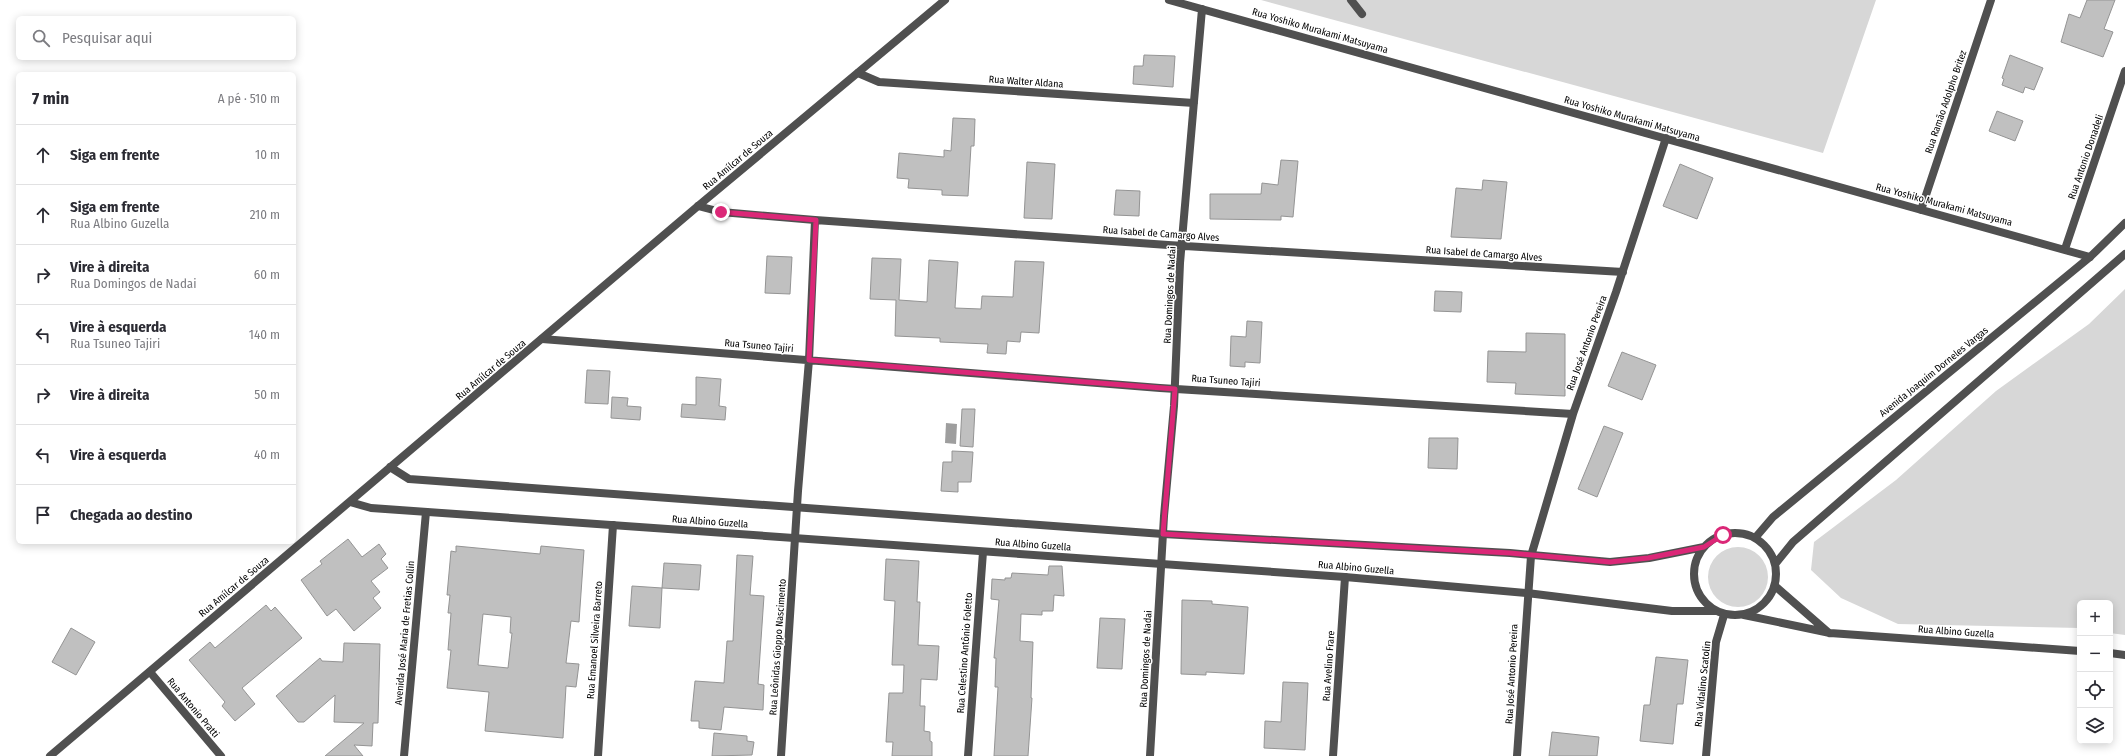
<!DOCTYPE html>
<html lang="pt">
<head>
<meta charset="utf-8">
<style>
	:root { --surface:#fff; --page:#f2f2f3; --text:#2b2b33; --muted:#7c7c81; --line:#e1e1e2 }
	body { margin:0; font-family:"Fira Sans Condensed",sans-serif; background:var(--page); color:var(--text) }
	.controls { position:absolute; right:12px; bottom:12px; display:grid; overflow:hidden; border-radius:6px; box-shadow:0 2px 10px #0003 }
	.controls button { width:36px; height:36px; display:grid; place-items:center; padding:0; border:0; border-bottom:1px solid var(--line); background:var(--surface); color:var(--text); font:20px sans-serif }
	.stop { position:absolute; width:12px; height:12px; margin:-9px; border:3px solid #db2777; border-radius:50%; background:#fff }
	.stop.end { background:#db2777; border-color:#fff; box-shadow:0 1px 4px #0008 }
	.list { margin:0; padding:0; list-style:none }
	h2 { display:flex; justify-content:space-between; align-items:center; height:52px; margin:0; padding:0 16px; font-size:17px }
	h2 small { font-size:13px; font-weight:400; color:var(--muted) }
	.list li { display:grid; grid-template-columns:26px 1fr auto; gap:12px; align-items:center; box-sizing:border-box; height:60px; padding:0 16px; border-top:1px solid var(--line) }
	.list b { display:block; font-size:15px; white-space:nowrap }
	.list p { margin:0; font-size:13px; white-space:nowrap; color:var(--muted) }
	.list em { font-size:13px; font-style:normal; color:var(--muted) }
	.icon { flex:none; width:22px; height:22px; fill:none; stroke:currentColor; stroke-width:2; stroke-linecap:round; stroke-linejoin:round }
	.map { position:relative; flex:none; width:2125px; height:756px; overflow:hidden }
	.search { position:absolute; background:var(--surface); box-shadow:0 2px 10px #0003; left:16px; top:16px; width:280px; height:44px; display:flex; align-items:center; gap:10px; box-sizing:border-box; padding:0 14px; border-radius:6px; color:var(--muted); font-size:15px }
	.panel { position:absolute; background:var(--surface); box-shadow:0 2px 10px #0003; left:16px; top:72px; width:280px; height:472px; border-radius:6px }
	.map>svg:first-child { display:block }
</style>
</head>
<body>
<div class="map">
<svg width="2125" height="756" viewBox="0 0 2125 756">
	<rect width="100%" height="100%" fill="#fff"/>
	<path fill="#d7d7d7" d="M 1261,0 L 1876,0 L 1823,153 Z
		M 2125,289 L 2125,635 L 2110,633 L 2110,603 L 2080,603 L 2080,628 L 1898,624 L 1841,598 L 1811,570 L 1814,542 L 1896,480 L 1996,391 L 2089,324 Z
		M1708 577a30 30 0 1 1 60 0a30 30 0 1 1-60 0Z"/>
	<path fill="#9e9e9e" d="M 946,423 L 957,424 L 956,444 L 945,443 Z"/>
	<path fill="#c0c0c0" stroke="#949494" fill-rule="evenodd" d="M 2087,0 L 2115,0 L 2104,29 L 2113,32 L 2103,57 L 2061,42 L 2069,14 L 2080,18 Z
		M 1144,55 L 1175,56 L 1173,87 L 1133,84 L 1134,66 L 1143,66 Z
		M 2010,55 L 2043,68 L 2034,90 L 2025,87 L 2023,93 L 2002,85 L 2004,79 L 2002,78 Z
		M 1997,111 L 2023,121 L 2015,141 L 1989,131 Z
		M 953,118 L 975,119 L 974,146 L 971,146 L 968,196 L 942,195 L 942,190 L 908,188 L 909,179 L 897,178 L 899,153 L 944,157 L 944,150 L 951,151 Z
		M 1281,160 L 1298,161 L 1293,217 L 1281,216 L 1281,220 L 1210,219 L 1210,194 L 1261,194 L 1262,183 L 1278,185 Z
		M 1027,162 L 1055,164 L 1052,219 L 1024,218 Z
		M 1680,164 L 1713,178 L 1697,219 L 1663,206 Z
		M 1483,180 L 1507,182 L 1501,239 L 1451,237 L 1456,188 L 1482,190 Z
		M 1116,190 L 1140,191 L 1139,216 L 1114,215 Z
		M 767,256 L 792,257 L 790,294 L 765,293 Z
		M 872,258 L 901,259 L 899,300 L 927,302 L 929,260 L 958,262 L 955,308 L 981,309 L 982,296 L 1013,297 L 1015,261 L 1044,262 L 1039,333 L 1021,332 L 1020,342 L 1007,341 L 1006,354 L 987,353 L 988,344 L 940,342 L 940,338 L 895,336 L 896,300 L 870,299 Z
		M 1435,291 L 1462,292 L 1461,312 L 1434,311 Z
		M 1247,321 L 1262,322 L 1260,363 L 1245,362 L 1245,367 L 1230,366 L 1231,336 L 1246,337 Z
		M 1526,333 L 1565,334 L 1565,396 L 1515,394 L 1516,383 L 1487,382 L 1488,351 L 1526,352 Z
		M 1622,352 L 1656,365 L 1642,400 L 1608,386 Z
		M 587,370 L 610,371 L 608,404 L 585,403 Z
		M 696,377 L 721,379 L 719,406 L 726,407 L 725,420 L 681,417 L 682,404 L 696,405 Z
		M 612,397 L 628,398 L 627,406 L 641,407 L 640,420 L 611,418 Z
		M 962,409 L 975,409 L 973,447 L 960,446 Z
		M 1604,426 L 1623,433 L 1597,497 L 1578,489 Z
		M 1429,438 L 1458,438 L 1457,469 L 1428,468 Z
		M 952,451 L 973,452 L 971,482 L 958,482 L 958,492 L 941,491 L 943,462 L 952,462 Z
		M 348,539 L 362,557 L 379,544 L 386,554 L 381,559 L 388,568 L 371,581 L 380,592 L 373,598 L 381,608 L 354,631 L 336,609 L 327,616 L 301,580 L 322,564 L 320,561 Z
		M 456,546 L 540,554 L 541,546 L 584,550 L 579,622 L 571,621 L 566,663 L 579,664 L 576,687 L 566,686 L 563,738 L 485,731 L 489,692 L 447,688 L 451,650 L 448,650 L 451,613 L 448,613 L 450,595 L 447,595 L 451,551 L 456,552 ZM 483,614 L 511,617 L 510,633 L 512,633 L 508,668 L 478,665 Z
		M 737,555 L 753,556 L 750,595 L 764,596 L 758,684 L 764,685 L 763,710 L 724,707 L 721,730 L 699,728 L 699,721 L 691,721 L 695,681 L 724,683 L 727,641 L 733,641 Z
		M 886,559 L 919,561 L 917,602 L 920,602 L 918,645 L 939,646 L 937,680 L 921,679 L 920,706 L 925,706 L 924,731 L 930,732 L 930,741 L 932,742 L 932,756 L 892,756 L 893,742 L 886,742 L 889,693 L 903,693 L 904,665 L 892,665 L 895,601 L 884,600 Z
		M 664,563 L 701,565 L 699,590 L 662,588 Z
		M 1049,566 L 1062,566 L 1064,596 L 1054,595 L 1053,611 L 1042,611 L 1042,615 L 1021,614 L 1020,641 L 1033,642 L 1031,698 L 1032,698 L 1028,756 L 994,756 L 998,687 L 995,687 L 996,658 L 994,658 L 999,600 L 991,599 L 992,579 L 1005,580 L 1005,578 L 1011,578 L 1012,573 L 1048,575 Z
		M 632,586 L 662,588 L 660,628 L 629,626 Z
		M 1182,600 L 1212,601 L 1212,604 L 1248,607 L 1244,674 L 1206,672 L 1206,675 L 1181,674 Z
		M 266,605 L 271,611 L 275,607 L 302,638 L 242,688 L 255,704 L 235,721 L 222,706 L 225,702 L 189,660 L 210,642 L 215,648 Z
		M 1100,618 L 1125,619 L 1122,669 L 1097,668 Z
		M 71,628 L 95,642 L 76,675 L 52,662 Z
		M 344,643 L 380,644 L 378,723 L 373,723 L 372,746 L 354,745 L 363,756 L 325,756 L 364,723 L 334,722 L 335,695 L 304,722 L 298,722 L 276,696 L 320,658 L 322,661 L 343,662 Z
		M 1656,657 L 1688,660 L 1683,704 L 1677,704 L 1673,744 L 1640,741 L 1644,705 L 1650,705 Z
		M 1283,682 L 1308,683 L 1305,750 L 1264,748 L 1265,721 L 1281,722 Z
		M 1552,732 L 1599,737 L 1597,756 L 1549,756 Z
		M 714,733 L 747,736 L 747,741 L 754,742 L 752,755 L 712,756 Z"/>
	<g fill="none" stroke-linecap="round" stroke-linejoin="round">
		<path stroke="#505050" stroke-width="8" d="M 1351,0 L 1362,14"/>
		<path stroke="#505050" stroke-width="8" d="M 1169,0 L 2090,257
			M 858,73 L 879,82 L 1194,103
			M 698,206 L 721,212 L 815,220 L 1168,245 L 1623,272
			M 1921,210 L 1991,0
			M 2065,249 L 2125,71
			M 542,339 L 1160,388 L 1573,414
			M 1775,586 L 1829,633
			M 1744,615 L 1830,633 L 2080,651
			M 2110,653 L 2125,655
			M 150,672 L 221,756
			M 404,756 L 426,512
			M 598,756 L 613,525
			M 781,756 L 798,491 L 809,360 L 815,220
			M 968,756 L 983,552
			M 1150,756 L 1164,516 L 1174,406 L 1180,263 L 1202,9
			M 1333,756 L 1345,577
			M 1517,756 L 1531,556 L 1573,414 L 1616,292 L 1666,138
			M 1706,756 L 1716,642 L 1724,615"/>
		<path stroke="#505050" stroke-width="8" d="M 390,467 L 409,479 L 1163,534 L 1510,553 L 1610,562 L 1649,558 L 1704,547
			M 350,502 L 371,508 L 1345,577 L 1527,593 L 1672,611 L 1715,611
			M1694 574a41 41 0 1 1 82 0a41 41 0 1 1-82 0Z
			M 1755,538 L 1773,517 L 2090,257 L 2125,223
			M 1776,563 L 1793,542 L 2125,254
			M 50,756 L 698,206 L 945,0"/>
	</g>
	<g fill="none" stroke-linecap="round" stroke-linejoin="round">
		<path stroke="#db2777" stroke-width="5" d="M 721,212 L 816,220 L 809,360 L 1175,389 L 1163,534 L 1510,553 L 1610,562 L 1648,558 L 1704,547 L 1723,535"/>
	</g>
	<g text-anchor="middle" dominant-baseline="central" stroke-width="3" stroke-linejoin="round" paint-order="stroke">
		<g font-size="10" fill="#000" stroke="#fff">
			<text transform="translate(1320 31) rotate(16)">Rua Yoshiko Murakami Matsuyama</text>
			<text transform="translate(1026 82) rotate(4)">Rua Walter Aldana</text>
			<text transform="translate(1946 102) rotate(-71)">Rua Ramão Adolpho Britez</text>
			<text transform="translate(1632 119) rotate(16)">Rua Yoshiko Murakami Matsuyama</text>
			<text transform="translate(2086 157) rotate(-71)">Rua Antonio Donadeli</text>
			<text transform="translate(738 160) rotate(-40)">Rua Amílcar de Souza</text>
			<text transform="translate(1944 205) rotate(15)">Rua Yoshiko Murakami Matsuyama</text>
			<text transform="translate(1161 234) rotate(4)">Rua Isabel de Camargo Alves</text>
			<text transform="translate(1484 254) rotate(4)">Rua Isabel de Camargo Alves</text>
			<text transform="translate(1170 295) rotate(-87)">Rua Domingos de Nadai</text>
			<text transform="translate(1587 343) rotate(-70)">Rua José Antonio Pereira</text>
			<text transform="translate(759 346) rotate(5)">Rua Tsuneo Tajiri</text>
			<text transform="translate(491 370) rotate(-40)">Rua Amílcar de Souza</text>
			<text transform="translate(1934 372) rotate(-39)">Avenida Joaquim Dorneles Vargas</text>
			<text transform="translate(1226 381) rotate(4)">Rua Tsuneo Tajiri</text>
			<text transform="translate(710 522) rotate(4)">Rua Albino Guzella</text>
			<text transform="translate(1033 545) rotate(4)">Rua Albino Guzella</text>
			<text transform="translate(1356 568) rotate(5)">Rua Albino Guzella</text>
			<text transform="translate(234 587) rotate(-40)">Rua Amílcar de Souza</text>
			<text transform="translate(1956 632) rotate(4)">Rua Albino Guzella</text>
			<text transform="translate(405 633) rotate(-85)">Avenida José Maria de Fretias Collin</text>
			<text transform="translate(595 640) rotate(-86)">Rua Emanoel Silveira Barreto</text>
			<text transform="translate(778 647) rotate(-86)">Rua Leônidas Gioppo Nascimento</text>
			<text transform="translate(965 653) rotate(-86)">Rua Celestino Antônio Foletto</text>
			<text transform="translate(1146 659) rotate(-87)">Rua Domingos de Nadai</text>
			<text transform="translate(1329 666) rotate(-86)">Rua Avelino Frare</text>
			<text transform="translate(1512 674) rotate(-87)">Rua José Antonio Pereira</text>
			<text transform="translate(1703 684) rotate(-84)">Rua Vidalino Scatolin</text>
			<text transform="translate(193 708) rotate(50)">Rua Antonio Pratti</text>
		</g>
	</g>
</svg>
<div class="controls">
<button>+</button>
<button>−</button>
<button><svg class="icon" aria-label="locate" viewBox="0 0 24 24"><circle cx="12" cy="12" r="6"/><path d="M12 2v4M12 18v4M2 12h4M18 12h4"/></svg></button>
<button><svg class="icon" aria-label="layers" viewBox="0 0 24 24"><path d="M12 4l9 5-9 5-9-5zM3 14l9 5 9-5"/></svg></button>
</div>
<div class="stop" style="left:1723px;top:535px"></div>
<div class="stop end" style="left:721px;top:212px"></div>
<div class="search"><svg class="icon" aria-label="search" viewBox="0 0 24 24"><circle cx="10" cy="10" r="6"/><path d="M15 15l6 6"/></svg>Pesquisar aqui</div>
<section class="panel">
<h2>7 min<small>A pé · 510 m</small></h2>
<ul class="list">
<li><svg class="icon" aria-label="ahead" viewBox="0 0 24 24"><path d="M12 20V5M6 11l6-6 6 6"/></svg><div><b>Siga em frente</b></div><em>10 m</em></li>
<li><svg class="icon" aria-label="ahead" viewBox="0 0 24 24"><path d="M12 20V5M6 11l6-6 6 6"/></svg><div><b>Siga em frente</b><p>Rua Albino Guzella</p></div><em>210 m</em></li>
<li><svg class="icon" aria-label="right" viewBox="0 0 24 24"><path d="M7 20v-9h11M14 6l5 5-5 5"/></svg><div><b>Vire à direita</b><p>Rua Domingos de Nadai</p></div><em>60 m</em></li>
<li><svg class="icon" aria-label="left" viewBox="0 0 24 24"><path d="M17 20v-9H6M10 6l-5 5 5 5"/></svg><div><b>Vire à esquerda</b><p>Rua Tsuneo Tajiri</p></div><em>140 m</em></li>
<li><svg class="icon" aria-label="right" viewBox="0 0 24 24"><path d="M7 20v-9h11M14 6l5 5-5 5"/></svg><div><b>Vire à direita</b></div><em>50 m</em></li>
<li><svg class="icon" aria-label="left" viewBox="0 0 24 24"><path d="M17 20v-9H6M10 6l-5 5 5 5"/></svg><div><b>Vire à esquerda</b></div><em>40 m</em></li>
<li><svg class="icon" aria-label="arrive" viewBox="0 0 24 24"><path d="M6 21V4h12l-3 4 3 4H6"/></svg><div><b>Chegada ao destino</b></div></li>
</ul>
</section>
</div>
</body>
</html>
